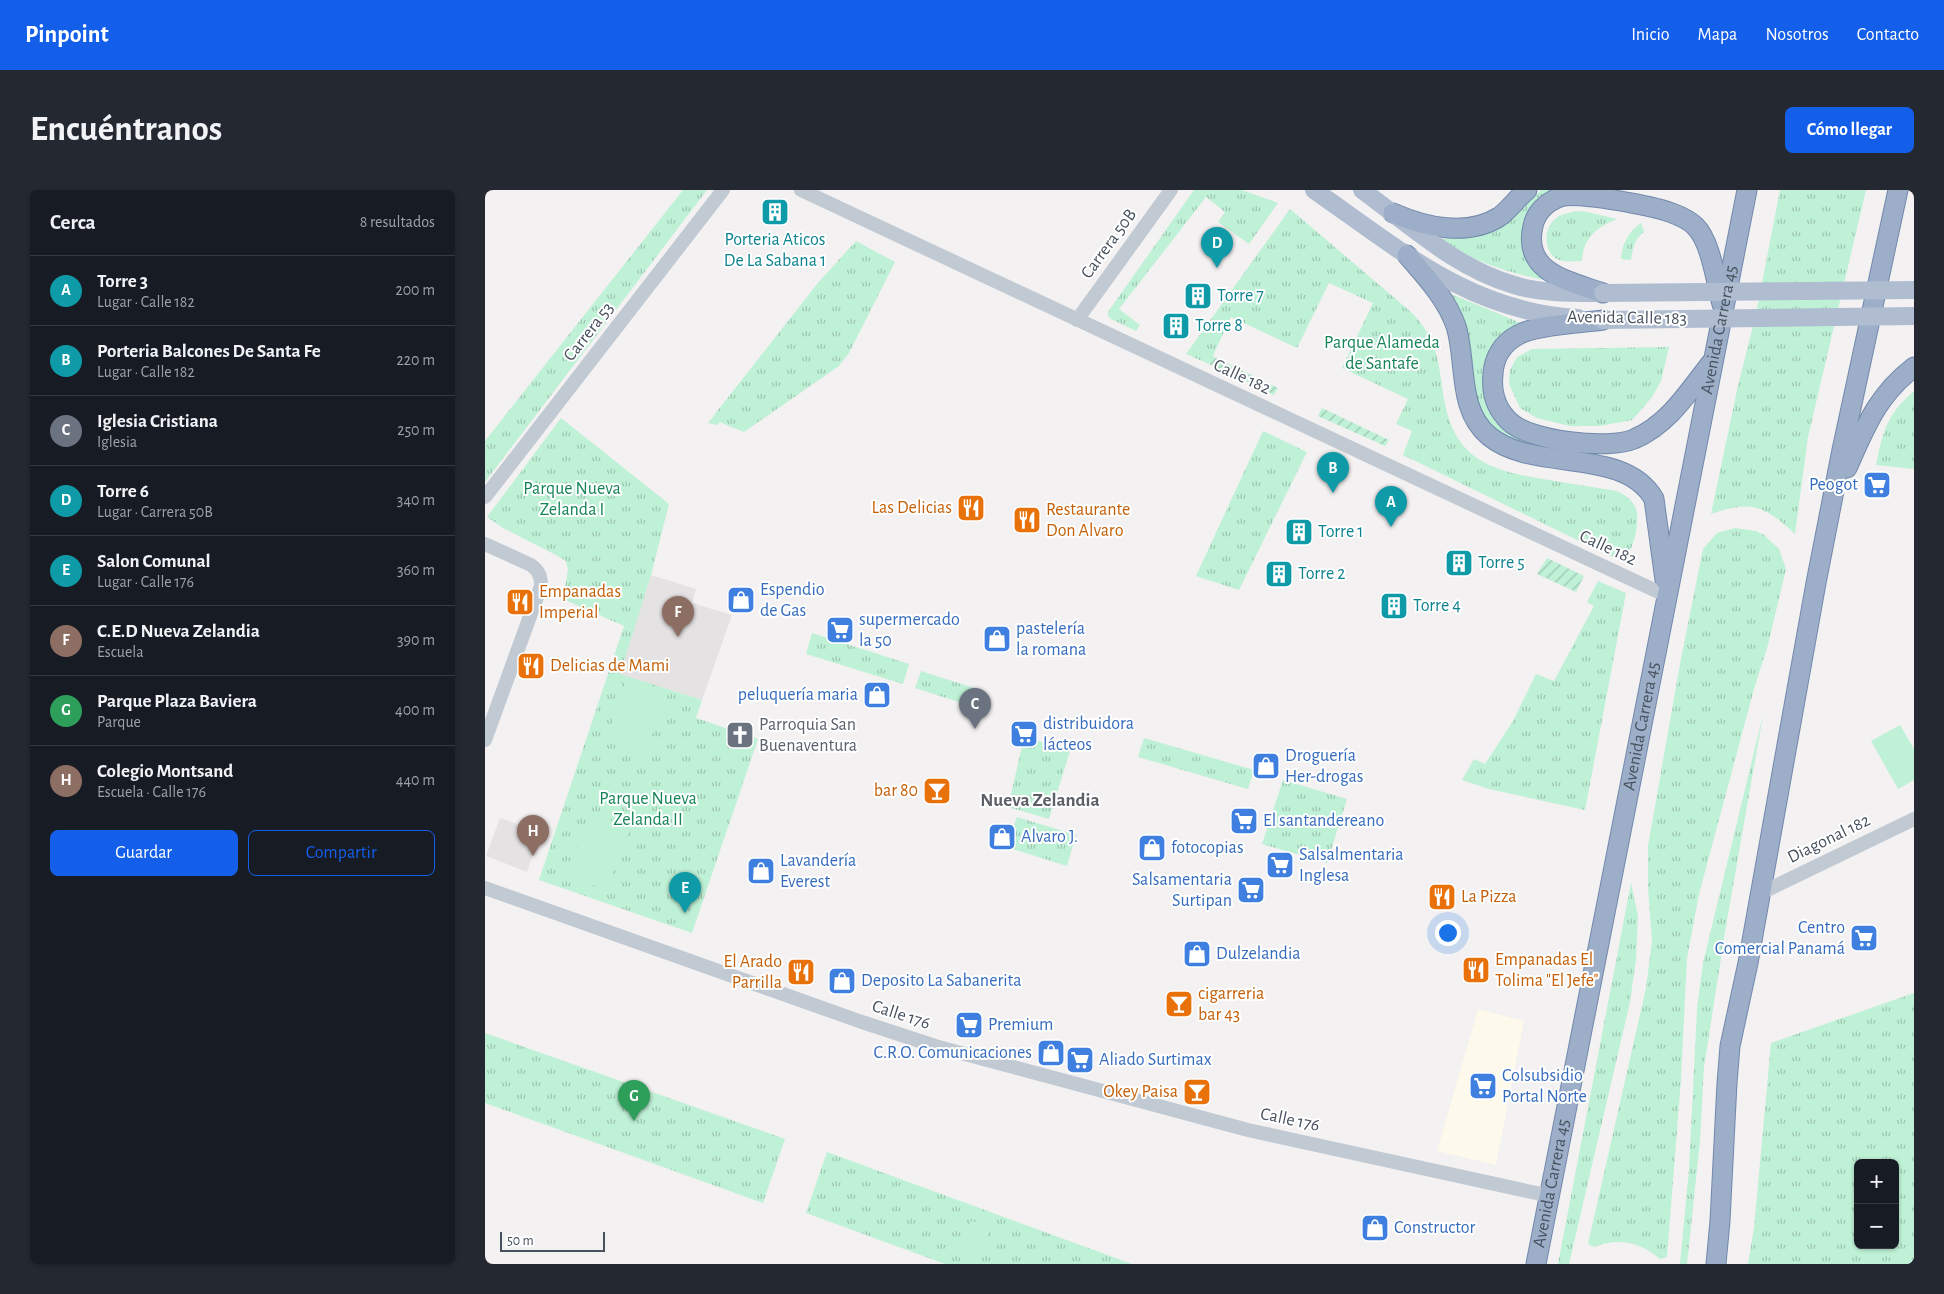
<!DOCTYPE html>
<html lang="es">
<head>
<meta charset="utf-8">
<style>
	:root { --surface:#171b24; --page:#242831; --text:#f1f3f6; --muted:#9ea1a6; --line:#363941; --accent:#145fe9 }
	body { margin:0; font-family:"Alegreya Sans",sans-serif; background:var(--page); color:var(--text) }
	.controls { position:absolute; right:15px; bottom:15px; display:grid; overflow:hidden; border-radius:8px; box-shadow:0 1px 4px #0004 }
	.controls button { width:45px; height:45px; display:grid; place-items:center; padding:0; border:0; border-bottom:1px solid var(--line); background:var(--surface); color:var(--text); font:25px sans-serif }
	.scale { position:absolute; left:15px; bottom:12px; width:105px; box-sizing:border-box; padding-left:5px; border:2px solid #48525f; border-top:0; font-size:14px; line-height:18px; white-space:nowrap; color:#48525f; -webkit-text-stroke:4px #fff; paint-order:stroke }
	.you { position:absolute; left:962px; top:742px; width:18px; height:18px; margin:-12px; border:4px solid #fff; border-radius:50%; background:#1a73e8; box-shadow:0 0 0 8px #1a73e833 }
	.badge { display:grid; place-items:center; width:32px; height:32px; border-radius:50%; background:var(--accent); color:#fff; font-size:16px; font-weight:700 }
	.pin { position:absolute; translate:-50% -41px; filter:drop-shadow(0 1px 2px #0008) }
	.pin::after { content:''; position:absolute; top:26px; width:18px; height:15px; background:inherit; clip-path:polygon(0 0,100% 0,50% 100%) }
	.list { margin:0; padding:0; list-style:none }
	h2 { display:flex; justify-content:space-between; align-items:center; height:65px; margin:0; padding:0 20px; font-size:21px }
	h2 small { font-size:16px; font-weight:400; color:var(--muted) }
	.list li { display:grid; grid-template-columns:32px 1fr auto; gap:15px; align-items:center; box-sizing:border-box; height:70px; padding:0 20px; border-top:1px solid var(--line) }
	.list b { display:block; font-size:19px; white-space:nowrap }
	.list p { margin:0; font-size:16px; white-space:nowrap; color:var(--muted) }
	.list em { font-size:16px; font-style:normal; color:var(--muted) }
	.actions { display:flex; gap:10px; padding:15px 20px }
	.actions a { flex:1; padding:11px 0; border:1px solid var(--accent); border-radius:8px; text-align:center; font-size:18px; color:var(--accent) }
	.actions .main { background:var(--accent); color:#fff }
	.map { position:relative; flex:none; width:1429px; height:1074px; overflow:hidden; border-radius:8px }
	header { display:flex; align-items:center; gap:30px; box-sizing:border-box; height:70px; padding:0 25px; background:var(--accent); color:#fff }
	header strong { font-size:24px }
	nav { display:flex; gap:28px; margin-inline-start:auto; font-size:18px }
	.intro { display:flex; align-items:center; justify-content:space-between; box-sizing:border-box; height:120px; padding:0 30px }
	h1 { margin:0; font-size:35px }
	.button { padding:12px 22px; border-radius:8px; background:var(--accent); color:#fff; font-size:18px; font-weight:700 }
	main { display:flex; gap:30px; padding:0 30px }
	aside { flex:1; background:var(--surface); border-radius:8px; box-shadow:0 1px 4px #0004 }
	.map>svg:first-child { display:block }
</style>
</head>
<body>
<header>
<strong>Pinpoint</strong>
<nav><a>Inicio</a><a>Mapa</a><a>Nosotros</a><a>Contacto</a></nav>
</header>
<div class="intro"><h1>Encuéntranos</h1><a class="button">Cómo llegar</a></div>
<main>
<aside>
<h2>Cerca<small>8 resultados</small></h2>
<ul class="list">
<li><span class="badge" style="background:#0f9aa8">A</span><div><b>Torre 3</b><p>Lugar · Calle 182</p></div><em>200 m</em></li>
<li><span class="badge" style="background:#0f9aa8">B</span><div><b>Porteria Balcones De Santa Fe</b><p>Lugar · Calle 182</p></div><em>220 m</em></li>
<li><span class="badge" style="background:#6b7280">C</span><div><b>Iglesia Cristiana</b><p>Iglesia</p></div><em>250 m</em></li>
<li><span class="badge" style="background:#0f9aa8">D</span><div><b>Torre 6</b><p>Lugar · Carrera 50B</p></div><em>340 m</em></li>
<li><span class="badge" style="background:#0f9aa8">E</span><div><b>Salon Comunal</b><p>Lugar · Calle 176</p></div><em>360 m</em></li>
<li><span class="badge" style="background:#8d6e63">F</span><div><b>C.E.D Nueva Zelandia</b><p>Escuela</p></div><em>390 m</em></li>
<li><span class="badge" style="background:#2e9e5b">G</span><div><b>Parque Plaza Baviera</b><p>Parque</p></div><em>400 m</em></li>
<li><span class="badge" style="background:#8d6e63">H</span><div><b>Colegio Montsand</b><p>Escuela · Calle 176</p></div><em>440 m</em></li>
</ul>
<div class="actions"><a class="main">Guardar</a><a>Compartir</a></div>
</aside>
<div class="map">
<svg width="1429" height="1074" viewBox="0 0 1429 1074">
	<defs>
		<pattern id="grass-tufts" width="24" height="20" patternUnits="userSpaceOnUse" patternTransform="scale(1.25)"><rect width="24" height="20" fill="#bff1d6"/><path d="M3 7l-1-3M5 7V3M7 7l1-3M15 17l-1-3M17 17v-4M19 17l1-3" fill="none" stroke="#9dc6b1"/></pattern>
		<pattern id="garden-furrows" width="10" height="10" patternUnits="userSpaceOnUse" patternTransform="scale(1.25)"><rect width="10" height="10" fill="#bff1d6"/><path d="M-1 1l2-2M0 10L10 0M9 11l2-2" fill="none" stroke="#9dc6b1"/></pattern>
	</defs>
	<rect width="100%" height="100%" fill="#f3f1f1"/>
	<path fill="#fdf9eb" d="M 993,819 L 1039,831 L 1011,975 L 952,961 Z"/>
	<path fill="#e4e2e3" d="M 166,385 L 211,399 L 207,413 L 247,425 L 217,510 L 134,484 Z
		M 15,628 L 56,642 L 42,682 L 1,666 Z"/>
	<path fill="url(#grass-tufts)" fill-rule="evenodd" d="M 198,0 L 222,0 L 0,292 L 0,251 Z
		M 709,0 L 757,0 L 793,13 L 764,54 L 733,32 L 740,22 L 721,7 L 634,119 L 655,135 L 651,141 L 626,129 L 623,126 L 623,122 Z
		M 1056,0 L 1068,0 C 1058,3 1054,11 1049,19 C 1029,50 1037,65 1060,90 C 1018,82 985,69 949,48 L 963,49 L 996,44 L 1038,17 Z
		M 1295,0 L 1381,0 L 1323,247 L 1310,344 C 1279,315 1266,310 1226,324 L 1252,200 L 1271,124 Z
		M 805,19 L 926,122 C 954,151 953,171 959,209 C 970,272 1008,281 1064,290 C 1086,294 1109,297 1132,301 C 1140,305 1148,310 1151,319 C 1155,328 1149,362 1140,366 C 1136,369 1130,367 1125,366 L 918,265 L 927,241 L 911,234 L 923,209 L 857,178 L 888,113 L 844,93 L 812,158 L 746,127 L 724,174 L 701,164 Z
		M 1091,21 L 1102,22 L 1132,29 C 1112,37 1098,48 1097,71 C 1091,71 1084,72 1078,71 C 1059,68 1057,41 1069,30 C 1075,24 1083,23 1091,21 Z
		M 1156,33 L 1159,42 C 1149,49 1148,58 1146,70 L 1136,69 C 1137,54 1144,41 1156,33 Z
		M 371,51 L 410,72 L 364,163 L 354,176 L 259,242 L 234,232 L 233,235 L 223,233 L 332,94 Z
		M 966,104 L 1036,133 L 1018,144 L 1008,157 L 1007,221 L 1115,261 L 1115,267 C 1084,263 1020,259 1002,230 C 991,213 988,191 986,172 C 982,143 983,129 966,104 Z
		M 1184,157 L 1176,191 L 1167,207 L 1157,219 L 1147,230 L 1115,236 L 1085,236 L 1052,228 L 1035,218 L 1024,194 L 1025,180 L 1032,167 L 1047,159 Z
		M 1429,201 L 1429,279 L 1391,275 C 1398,241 1402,224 1429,201 Z
		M 76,228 L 184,314 L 166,385 L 135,484 L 217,510 L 211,528 L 273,549 L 207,743 L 54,690 L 139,436 L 78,409 L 83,380 L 81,371 L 71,365 L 18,338 L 2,327 Z
		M 778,241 L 822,262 L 754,400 L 711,386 Z
		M 1250,338 L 1271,341 L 1279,345 L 1294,359 L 1301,379 L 1283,455 L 1269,499 L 1214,704 L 1202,768 L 1196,889 L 1182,1067 L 1175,1069 C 1156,1052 1133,1047 1109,1057 L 1103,1054 L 1161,798 L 1167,751 L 1163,698 L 1163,656 L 1195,474 L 1218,359 L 1232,343 Z
		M 1113,391 L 1141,403 L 1100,620 L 1004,599 L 977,590 L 989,569 L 1000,574 L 1028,531 L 1051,484 L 1069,491 L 1109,416 L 1102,412 Z
		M 327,443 L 424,474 L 418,494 L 321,464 Z
		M 436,481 L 492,499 L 486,516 L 430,498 Z
		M 1278,525 L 1241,736 L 1219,877 L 1215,951 L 1202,1074 L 1195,1074 L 1204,979 L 1212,819 L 1218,773 Z
		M 541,547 L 585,561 L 564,629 L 523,617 L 538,552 Z
		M 659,548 L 769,580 L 763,599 L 653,567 Z
		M 798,590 L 862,609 L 842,673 L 777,654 Z
		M 532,627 L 591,645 L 582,676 L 521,657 Z
		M 1146,693 L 1153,726 L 1151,769 L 1145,812 L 1084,1074 L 1073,1074 Z
		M 1429,803 L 1429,1074 L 1263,1074 L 1269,1038 L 1286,853 ZM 1373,973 L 1410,973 L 1410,1055 L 1373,1055 Z
		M 0,843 L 300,949 L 278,1013 L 0,913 Z
		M 342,962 L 647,1074 L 460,1074 L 321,1023 Z"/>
	<path fill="url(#garden-furrows)" d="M 727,166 L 793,198 L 789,205 L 724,174 Z
		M 837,218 L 904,250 L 900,256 L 833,226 Z
		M 1062,368 L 1099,386 L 1091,402 L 1052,384 Z"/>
	<path fill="#bff1d6" d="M 141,490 L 181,503 L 161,563 L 122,550 Z
		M 1415,535 L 1429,559 L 1429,590 L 1413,599 L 1386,551 Z
		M 104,623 L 145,637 L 122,700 L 82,686 Z
		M 486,1031 L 505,1037 L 493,1073 L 474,1067 Z"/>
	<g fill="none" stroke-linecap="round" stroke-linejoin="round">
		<defs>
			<g id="trunk">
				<path d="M 908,23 C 940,37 982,47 1014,27 C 1024,20 1032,8 1042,0"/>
				<path d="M 922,65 C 941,87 961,108 971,136 C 982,171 972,220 1004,246 C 1048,283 1139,256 1169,309 L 1180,390"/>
				<path d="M 1118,103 C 1084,91 1037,83 1048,36 C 1051,22 1062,12 1075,7 C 1092,1 1168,16 1187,23 C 1195,26 1204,30 1210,36 C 1226,51 1231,93 1237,114"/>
				<path d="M 1118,130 C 1098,133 1049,135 1033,145 C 1018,153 1009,167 1008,184 C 1006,202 1011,219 1025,232 C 1045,251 1124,260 1149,249 C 1183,235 1204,201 1226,173"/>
				<path d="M 1362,278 C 1380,238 1392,205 1429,177"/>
				<path id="s1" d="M 1051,1074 L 1262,0"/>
				<path d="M 1231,1074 L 1235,1031 L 1242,893 L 1245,856 L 1263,773 L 1331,393 L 1357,260 L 1413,0"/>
			</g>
		</defs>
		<use href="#trunk" stroke="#7289ac" stroke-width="21"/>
		<path stroke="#c1c9d3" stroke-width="14" d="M 316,0 L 1182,406
			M 592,130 L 686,0
			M 0,307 L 238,0
			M 0,354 L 46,375 C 54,381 56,386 56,396 L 0,550
			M 0,698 L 374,831 L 450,856 L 763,940 L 1065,1006
			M 1276,703 L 1429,629"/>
		<path stroke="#b0bdd0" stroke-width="18" d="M 829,0 C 914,59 985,122 1093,128
			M 877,0 C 926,36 971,78 1029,95 C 1055,103 1083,103 1110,103"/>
		<use href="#trunk" stroke="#9caec8" stroke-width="19"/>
		<path stroke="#b0bdd0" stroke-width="18" d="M 1118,103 L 1429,100
			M 1118,130 L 1429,126"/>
	</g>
	<defs>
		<symbol id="building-square" viewBox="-11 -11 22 22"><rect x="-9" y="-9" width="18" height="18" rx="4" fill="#0f9aa8" stroke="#fff"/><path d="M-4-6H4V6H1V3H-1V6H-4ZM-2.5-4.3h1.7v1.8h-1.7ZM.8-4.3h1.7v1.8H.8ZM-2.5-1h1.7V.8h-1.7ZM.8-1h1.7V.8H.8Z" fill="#fff"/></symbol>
		<symbol id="supermarket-square" viewBox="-11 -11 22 22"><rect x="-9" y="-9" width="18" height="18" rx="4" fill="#3f7fe0" stroke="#fff"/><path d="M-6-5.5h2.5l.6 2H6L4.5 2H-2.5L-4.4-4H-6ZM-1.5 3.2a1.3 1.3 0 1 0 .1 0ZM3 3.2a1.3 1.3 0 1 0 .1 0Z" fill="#fff"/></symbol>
		<symbol id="restaurant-square" viewBox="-11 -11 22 22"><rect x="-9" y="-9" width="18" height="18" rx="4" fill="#e8710a" stroke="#fff"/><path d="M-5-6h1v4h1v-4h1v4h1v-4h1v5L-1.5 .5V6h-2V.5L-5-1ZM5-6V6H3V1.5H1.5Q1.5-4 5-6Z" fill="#fff"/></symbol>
		<symbol id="shop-square" viewBox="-11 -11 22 22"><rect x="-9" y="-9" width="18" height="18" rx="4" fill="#3f7fe0" stroke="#fff"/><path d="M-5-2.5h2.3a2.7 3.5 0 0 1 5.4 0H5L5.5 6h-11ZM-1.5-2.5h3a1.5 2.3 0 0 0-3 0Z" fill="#fff"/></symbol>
		<symbol id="church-square" viewBox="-11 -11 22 22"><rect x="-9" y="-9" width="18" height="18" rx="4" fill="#6b7280" stroke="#fff"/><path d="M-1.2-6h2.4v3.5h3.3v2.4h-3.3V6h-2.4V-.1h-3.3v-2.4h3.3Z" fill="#fff"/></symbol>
		<symbol id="bar-square" viewBox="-11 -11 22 22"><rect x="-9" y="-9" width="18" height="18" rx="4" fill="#e8710a" stroke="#fff"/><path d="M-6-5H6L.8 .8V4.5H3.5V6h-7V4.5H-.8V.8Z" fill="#fff"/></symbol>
	</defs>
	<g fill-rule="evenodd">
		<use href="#building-square" x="274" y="6" width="32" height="32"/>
		<use href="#building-square" x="697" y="90" width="32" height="32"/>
		<use href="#building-square" x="675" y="120" width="32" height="32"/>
		<use href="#supermarket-square" x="1376" y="279" width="32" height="32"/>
		<use href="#restaurant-square" x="470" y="302" width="32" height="32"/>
		<use href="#restaurant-square" x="526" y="314" width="32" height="32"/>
		<use href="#building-square" x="798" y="326" width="32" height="32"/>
		<use href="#building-square" x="958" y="357" width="32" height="32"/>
		<use href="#building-square" x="778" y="368" width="32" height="32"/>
		<use href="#shop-square" x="240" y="394" width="32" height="32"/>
		<use href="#restaurant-square" x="19" y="396" width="32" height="32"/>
		<use href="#building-square" x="893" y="400" width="32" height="32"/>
		<use href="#supermarket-square" x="339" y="424" width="32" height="32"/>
		<use href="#shop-square" x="496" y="433" width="32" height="32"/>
		<use href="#restaurant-square" x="30" y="460" width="32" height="32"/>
		<use href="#shop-square" x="376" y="489" width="32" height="32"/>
		<use href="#supermarket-square" x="523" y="528" width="32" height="32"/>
		<use href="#church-square" x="239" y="529" width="32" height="32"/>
		<use href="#shop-square" x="765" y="560" width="32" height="32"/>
		<use href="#bar-square" x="436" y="585" width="32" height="32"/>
		<use href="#supermarket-square" x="743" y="615" width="32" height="32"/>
		<use href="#shop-square" x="501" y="631" width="32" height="32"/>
		<use href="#shop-square" x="651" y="642" width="32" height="32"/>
		<use href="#supermarket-square" x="779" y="659" width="32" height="32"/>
		<use href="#shop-square" x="260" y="665" width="32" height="32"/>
		<use href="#supermarket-square" x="750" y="684" width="32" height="32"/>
		<use href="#restaurant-square" x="941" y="691" width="32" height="32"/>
		<use href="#supermarket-square" x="1363" y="732" width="32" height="32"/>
		<use href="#shop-square" x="696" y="748" width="32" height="32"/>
		<use href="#restaurant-square" x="975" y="764" width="32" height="32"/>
		<use href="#restaurant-square" x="300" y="766" width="32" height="32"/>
		<use href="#shop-square" x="341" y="775" width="32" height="32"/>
		<use href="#bar-square" x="678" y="798" width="32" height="32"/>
		<use href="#supermarket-square" x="468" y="819" width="32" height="32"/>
		<use href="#shop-square" x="550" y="847" width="32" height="32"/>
		<use href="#supermarket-square" x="579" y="854" width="32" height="32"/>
		<use href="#supermarket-square" x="982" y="880" width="32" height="32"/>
		<use href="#bar-square" x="696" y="886" width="32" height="32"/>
		<use href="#shop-square" x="874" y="1022" width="32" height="32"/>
	</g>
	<g text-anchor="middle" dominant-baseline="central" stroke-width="4" stroke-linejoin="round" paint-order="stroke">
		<g font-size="18" fill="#0d838f" stroke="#fff" text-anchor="start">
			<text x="290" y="50" text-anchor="middle">Porteria Aticos<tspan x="290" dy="21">De La Sabana 1</tspan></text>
			<text x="732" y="106">Torre 7</text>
			<text x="710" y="136">Torre 8</text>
			<text x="833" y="342">Torre 1</text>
			<text x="993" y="373">Torre 5</text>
			<text x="813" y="384">Torre 2</text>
			<text x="928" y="416">Torre 4</text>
		</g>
		<g font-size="18" fill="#48525f" stroke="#fff">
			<text transform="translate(624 54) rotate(-54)">Carrera 50B</text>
			<text transform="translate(1142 128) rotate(1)">Avenida Calle 183</text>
			<text stroke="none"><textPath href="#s1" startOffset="952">Avenida Carrera 45</textPath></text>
			<text transform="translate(104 142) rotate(-52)">Carrera 53</text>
			<text transform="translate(757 187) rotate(25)">Calle 182</text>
			<text transform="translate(1123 358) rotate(25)">Calle 182</text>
			<text stroke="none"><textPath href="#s1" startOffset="548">Avenida Carrera 45</textPath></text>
			<text transform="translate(1344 649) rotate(-26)">Diagonal 182</text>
			<text transform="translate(416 825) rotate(18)">Calle 176</text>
			<text transform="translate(805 930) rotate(12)">Calle 176</text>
			<text stroke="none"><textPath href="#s1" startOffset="82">Avenida Carrera 45</textPath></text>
		</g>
		<g font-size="18" fill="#158456" stroke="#fff">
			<text x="897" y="153">Parque Alameda<tspan x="897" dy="21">de Santafe</tspan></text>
			<text x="87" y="299">Parque Nueva<tspan x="87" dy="21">Zelanda I</tspan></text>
			<text x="163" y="609">Parque Nueva<tspan x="163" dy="21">Zelanda II</tspan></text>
		</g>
		<g font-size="18" fill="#366cbe" stroke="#fff" text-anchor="start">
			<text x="1373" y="295" text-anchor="end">Peogot</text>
			<text x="275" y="400">Espendio<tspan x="275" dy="21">de Gas</tspan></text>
			<text x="374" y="430">supermercado<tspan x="374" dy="21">la 50</tspan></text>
			<text x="531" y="439">pastelería<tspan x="531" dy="21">la romana</tspan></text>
			<text x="373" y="505" text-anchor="end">peluquería maria</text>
			<text x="558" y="534">distribuidora<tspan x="558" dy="21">lácteos</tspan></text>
			<text x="800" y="566">Droguería<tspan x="800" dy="21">Her-drogas</tspan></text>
			<text x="778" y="631">El santandereano</text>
			<text x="536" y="647">Alvaro J.</text>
			<text x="686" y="658">fotocopias</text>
			<text x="814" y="665">Salsalmentaria<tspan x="814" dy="21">Inglesa</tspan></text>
			<text x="295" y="671">Lavandería<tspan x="295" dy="21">Everest</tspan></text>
			<text x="747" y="690" text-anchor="end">Salsamentaria<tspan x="747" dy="21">Surtipan</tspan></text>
			<text x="1360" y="738" text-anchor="end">Centro<tspan x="1360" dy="21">Comercial Panamá</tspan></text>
			<text x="731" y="764">Dulzelandia</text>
			<text x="376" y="791">Deposito La Sabanerita</text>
			<text x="503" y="835">Premium</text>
			<text x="547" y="863" text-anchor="end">C.R.O. Comunicaciones</text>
			<text x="614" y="870">Aliado Surtimax</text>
			<text x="1017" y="886">Colsubsidio<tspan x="1017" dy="21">Portal Norte</tspan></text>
			<text x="909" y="1038">Constructor</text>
		</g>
		<g font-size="18" fill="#c56008" stroke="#fff" text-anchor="start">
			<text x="467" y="318" text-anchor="end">Las Delicias</text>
			<text x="561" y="320">Restaurante<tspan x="561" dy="21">Don Alvaro</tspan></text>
			<text x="54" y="402">Empanadas<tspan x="54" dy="21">Imperial</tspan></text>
			<text x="65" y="476">Delicias de Mami</text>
			<text x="433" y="601" text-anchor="end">bar 80</text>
			<text x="976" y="707">La Pizza</text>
			<text x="1010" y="770">Empanadas El<tspan x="1010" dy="21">Tolima "El Jefe"</tspan></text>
			<text x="297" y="772" text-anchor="end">El Arado<tspan x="297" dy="21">Parrilla</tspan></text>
			<text x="713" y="804">cigarreria<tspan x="713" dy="21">bar 43</tspan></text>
			<text x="693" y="902" text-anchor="end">Okey Paisa</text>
		</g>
		<g font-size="18" fill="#5b616d" stroke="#fff" text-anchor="start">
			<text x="274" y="535">Parroquia San<tspan x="274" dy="21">Buenaventura</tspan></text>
		</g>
		<g font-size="19" font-weight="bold" fill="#5d6066" stroke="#fff">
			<text x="555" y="610">Nueva Zelandia</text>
		</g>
	</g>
</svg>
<div class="controls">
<button>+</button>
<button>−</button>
</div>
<div class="scale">50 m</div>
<div class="you"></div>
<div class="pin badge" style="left:906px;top:337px;background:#0f9aa8">A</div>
<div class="pin badge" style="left:848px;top:303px;background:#0f9aa8">B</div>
<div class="pin badge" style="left:490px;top:539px;background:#6b7280">C</div>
<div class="pin badge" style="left:732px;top:78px;background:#0f9aa8">D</div>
<div class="pin badge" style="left:200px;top:723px;background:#0f9aa8">E</div>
<div class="pin badge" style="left:193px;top:447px;background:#8d6e63">F</div>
<div class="pin badge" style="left:149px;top:931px;background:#2e9e5b">G</div>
<div class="pin badge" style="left:48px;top:666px;background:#8d6e63">H</div>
</div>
</main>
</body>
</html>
